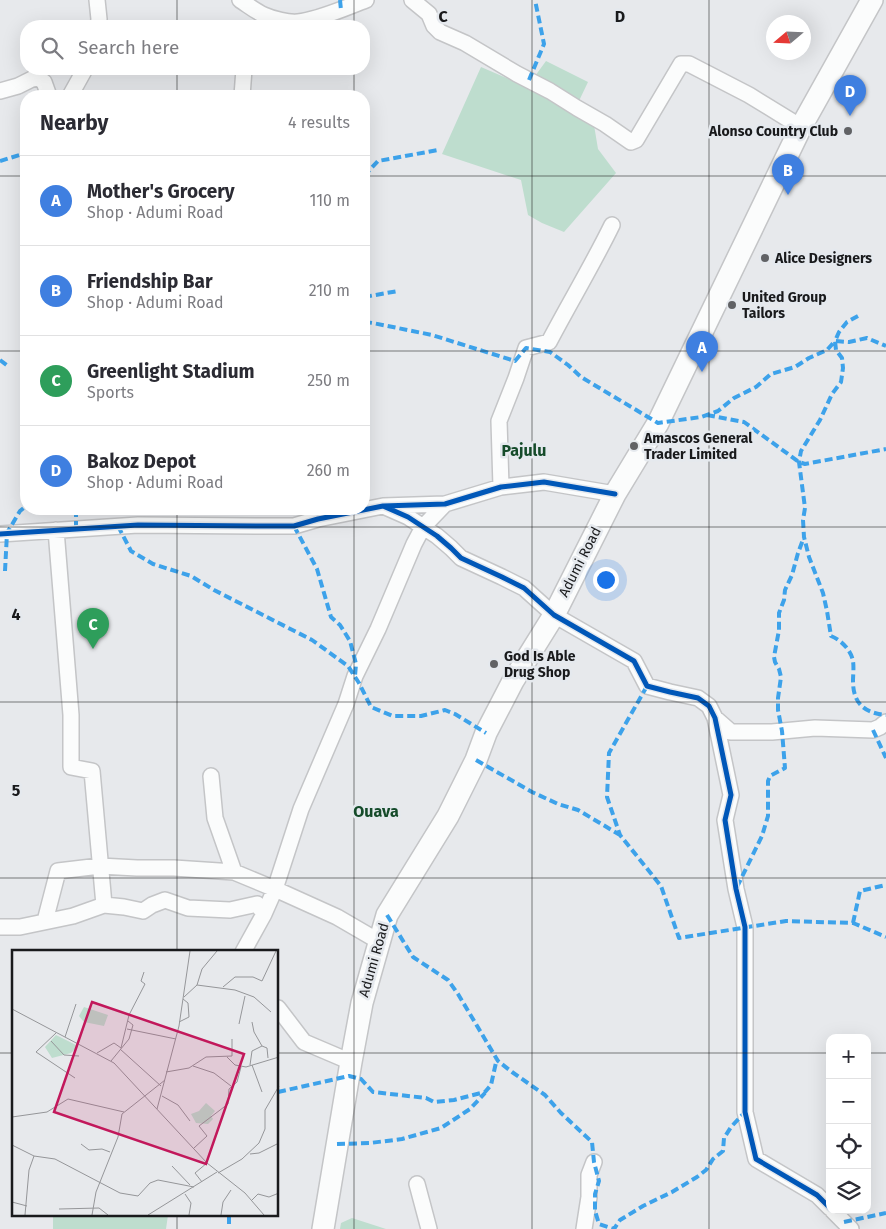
<!DOCTYPE html>
<html lang="en">
<head>
<meta charset="utf-8">
<style>
	:root { --surface:#fff; --page:#f2f2f3; --text:#2b2b33; --muted:#7c7c81; --line:#e1e1e2; --accent:#ea580c }
	body { margin:0; font-family:"Fira Sans",sans-serif; background:var(--page); color:var(--text) }
	.controls { position:absolute; right:15px; bottom:15px; display:grid; overflow:hidden; border-radius:10px; box-shadow:0 5px 20px #0002 }
	.controls button { width:45px; height:45px; display:grid; place-items:center; padding:0; border:0; border-bottom:1px solid var(--line); background:var(--surface); color:var(--text); font:25px sans-serif }
	.compass { position:absolute; left:766px; top:15px; width:45px; height:45px; border-radius:50%; background:var(--surface); box-shadow:0 5px 20px #0002; rotate:251deg }
	.you { position:absolute; left:605px; top:579px; width:18px; height:18px; margin:-12px; border:4px solid #fff; border-radius:50%; background:#1a73e8; box-shadow:0 0 0 8px #1a73e833 }
	.badge { display:grid; place-items:center; width:32px; height:32px; border-radius:50%; background:var(--accent); color:#fff; font-size:16px; font-weight:700 }
	.pin { position:absolute; translate:-50% -41px; filter:drop-shadow(0 1px 2px #0008) }
	.pin::after { content:''; position:absolute; top:26px; width:18px; height:15px; background:inherit; clip-path:polygon(0 0,100% 0,50% 100%) }
	.list { margin:0; padding:0; list-style:none }
	h2 { display:flex; justify-content:space-between; align-items:center; height:65px; margin:0; padding:0 20px; font-size:21px }
	h2 small { font-size:16px; font-weight:400; color:var(--muted) }
	.list li { display:grid; grid-template-columns:32px 1fr auto; gap:15px; align-items:center; box-sizing:border-box; height:90px; padding:0 20px; border-top:1px solid var(--line) }
	.list b { display:block; font-size:19px; white-space:nowrap }
	.list p { margin:0; font-size:16px; white-space:nowrap; color:var(--muted) }
	.list em { font-size:16px; font-style:normal; color:var(--muted) }
	.icon { flex:none; width:28px; height:28px; fill:none; stroke:currentColor; stroke-width:2; stroke-linecap:round; stroke-linejoin:round }
	.map { position:relative; flex:none; width:886px; height:1229px; overflow:hidden }
	.search { position:absolute; background:var(--surface); box-shadow:0 5px 20px #0002; left:20px; top:20px; width:350px; height:55px; display:flex; align-items:center; gap:12px; box-sizing:border-box; padding:0 18px; border-radius:20px; color:var(--muted); font-size:19px }
	.panel { position:absolute; background:var(--surface); box-shadow:0 5px 20px #0002; left:20px; top:90px; width:350px; height:425px; border-radius:20px }
	.map>svg:first-child { display:block }
</style>
</head>
<body>
<div class="map">
<svg width="886" height="1229" viewBox="0 0 886 1229">
	<rect width="100%" height="100%" fill="#e7e9ec"/>
	<path fill="#beddce" d="M 546,61 L 588,82 L 578,103 L 594,125 L 598,149 L 616,173 L 564,232 L 542,223 L 528,215 L 521,180 L 442,154 L 481,67 L 527,87 Z
		M 53,1215 L 168,1215 L 166,1229 L 53,1229 Z
		M 352,1218 L 386,1229 L 340,1229 L 341,1223 Z"/>
	<g fill="none" stroke-linecap="round" stroke-linejoin="round">
		<defs>
			<path id="street" d="M 97,0 L 99,19 L 98,26
				M 240,0 C 248,5 255,11 264,15 C 273,19 288,23 298,22 C 318,20 347,7 366,0
				M 412,0 L 429,14 L 434,26 L 440,32 L 465,43 L 517,74 L 550,91 L 577,108 L 605,124 L 631,142 L 636,140 L 681,64 L 689,64 L 749,95 L 801,127
				M 0,91 L 18,86 L 32,79 L 38,78 L 44,82 L 49,96
				M 70,96 L 85,69
				M 242,96 L 244,69
				M 501,487 L 499,421 L 516,378 L 526,348 L 549,342 C 570,302 593,264 612,225
				M 383,506 L 408,517 L 437,536 L 451,548 L 461,558 L 502,577 L 524,588 L 554,615 L 634,661 L 647,686 L 670,692 L 698,698 L 709,706 L 715,718 L 731,795 L 725,820 L 736,889 L 745,927 L 745,1112 L 756,1159 L 817,1195 L 830,1208
				M 56,530 L 71,715 L 71,767 L 92,771 L 104,905
				M 0,534 L 138,525 L 268,526 L 294,526 L 318,519 L 383,506 L 445,504 L 501,487 L 544,482 L 615,494
				M 715,718 L 731,732 L 772,732 L 815,728 L 873,730 L 880,727 L 886,722
				M 211,776 L 215,818 L 234,872
				M 264,914 L 275,889 L 301,809 L 346,704 L 355,676 L 378,629 L 414,544 L 423,527 L 445,504
				M 45,921 L 58,871 L 100,866 L 137,868 L 174,868 L 234,872 L 275,889 L 337,917 L 380,942
				M 0,927 L 20,927 L 73,916 L 104,905 L 124,907 L 143,911 L 152,905 L 165,900 L 188,908 L 230,910 L 257,904 L 264,914 L 243,952
				M 278,1008 L 304,1042 L 351,1062
				M 417,1184 L 429,1229
				M 832,1210 L 851,1229
				M 584,1229 L 589,1197 L 589,1175 L 594,1162"/>
			<path id="secondary" d="M 323,1229 L 351,1062 L 362,1003 L 387,915 L 448,816 L 476,760 L 486,733 L 513,681 L 554,615 L 615,494 L 658,423 L 801,127 L 872,0"/>
		</defs>
		<use href="#street" stroke="#c4c5c7" stroke-width="18"/>
		<use href="#secondary" stroke="#c4c5c7" stroke-width="24"/>
		<use href="#street" stroke="#fbfcfc" stroke-width="15"/>
		<use href="#secondary" stroke="#fbfcfc" stroke-width="21"/>
		<path stroke="#3da2ea" stroke-width="4" stroke-dasharray="8 4" stroke-linecap="butt" d="M 340,0 L 341,10
			M 529,80 L 544,44 L 535,0
			M 0,161 L 26,153
			M 364,176 L 378,161 L 438,150
			M 364,297 L 398,291
			M 858,316 L 847,322 L 839,332 L 835,341 L 836,350 L 842,358 L 843,368 L 841,382 L 832,394 L 820,420 L 801,451 L 799,462 L 805,508 L 803,520 L 804,537 L 809,557 L 823,593 L 827,611 L 831,636 C 841,640 851,650 853,661 C 854,668 853,675 853,681 C 853,703 864,713 886,715
			M 364,322 L 373,323 L 432,335 L 515,361 L 526,348 L 550,352 L 568,365 L 581,377 L 658,423 L 701,417 L 718,411 L 734,398 L 756,387 L 771,374 L 795,367 L 809,358 L 827,350 L 835,341 L 849,342 L 867,338 L 886,346
			M 0,360 L 8,366
			M 707,415 L 744,422 L 799,462 L 805,464 L 886,449
			M 76,509 L 76,529
			M 118,526 L 131,551 L 153,564 L 191,576 L 214,590 L 312,640 L 348,666 L 359,683 L 371,707 L 393,716 L 421,716 L 445,710 L 455,714 L 486,733
			M 294,526 L 317,569 L 331,617 L 340,625 L 350,641 L 356,664 L 355,676
			M 5,571 L 7,533 L 20,511 L 26,506
			M 647,686 L 609,753 L 607,797 L 620,835 L 661,886 L 679,938 L 786,921 L 853,923 L 886,937
			M 873,730 L 886,758
			M 476,760 L 532,792 L 558,804 L 578,810 L 620,835
			M 737,887 L 762,836 L 768,816 L 768,781 L 770,776 L 785,768 L 782,731 L 778,710 L 778,698 L 781,677 L 779,669 L 775,662 L 774,657 L 779,630 L 779,613 L 784,600 L 785,590 L 792,575 L 798,553 L 804,537
			M 387,915 L 413,957 L 448,980 L 458,994 L 498,1061 L 512,1072 L 545,1095 L 561,1113 L 592,1142 L 594,1162 L 599,1181 L 595,1194 L 595,1211 L 599,1224 L 614,1229 L 620,1220 L 643,1206 L 672,1192 L 697,1177 L 706,1170 L 713,1159 L 723,1151 L 724,1138 L 731,1127 L 745,1112
			M 853,923 L 860,891 L 886,885
			M 278,1092 L 349,1076 L 361,1079 L 373,1092 L 426,1098 L 434,1102 L 454,1100 L 485,1092 L 491,1085 L 497,1058
			M 337,1144 L 370,1143 L 402,1139 L 441,1128 L 470,1109 L 485,1093
			M 844,1222 L 886,1213
			M 229,1224 L 229,1215"/>
		<defs>
			<path id="cycleway" d="M 383,506 L 408,517 L 437,536 L 451,548 L 461,558 L 502,577 L 524,588 L 554,615 L 634,661 L 647,686 L 670,692 L 698,698 L 709,706 L 715,718 L 731,795 L 725,820 L 736,889 L 745,927 L 745,1112 L 756,1159 L 817,1195 L 830,1208
				M 0,534 L 138,525 L 268,526 L 294,526 L 318,519 L 383,506 L 445,504 L 501,487 L 544,482 L 615,494"/>
		</defs>
		<use href="#cycleway" stroke="#e5e9ee" stroke-width="8"/>
		<use href="#cycleway" stroke="#0057b8" stroke-width="5"/>
	</g>
	<path fill="none" stroke="#191a1c" stroke-width="1" stroke-opacity="0.55" d="M 177,0 L 177,26M 354,0 L 354,26M 532,0 L 532,1229M 709,0 L 709,1229M 177,69 L 177,96M 354,69 L 354,96M 0,176 L 26,176M 364,176 L 886,176M 0,351 L 26,351M 364,351 L 886,351M 177,509 L 177,952M 354,509 L 354,1229M 0,527 L 886,527M 0,702 L 886,702M 0,878 L 886,878M 0,1053 L 14,1053M 278,1053 L 830,1053M 867,1053 L 886,1053M 177,1215 L 177,1229"/>
	<g fill="#616265" stroke="#e5e9ee" stroke-width="2">
		<circle cx="848" cy="131" r="5"/>
		<circle cx="765" cy="258" r="5"/>
		<circle cx="732" cy="305" r="5"/>
		<circle cx="634" cy="446" r="5"/>
		<circle cx="494" cy="664" r="5"/>
	</g>
	<g text-anchor="middle" dominant-baseline="central" stroke-width="5" stroke-linejoin="round" paint-order="stroke">
		<g font-size="14" font-weight="bold" fill="#191a1c" stroke="#e5e9ee" text-anchor="start">
			<text x="838" y="131" text-anchor="end">Alonso Country Club</text>
			<text x="775" y="258">Alice Designers</text>
			<text x="742" y="297">United Group<tspan x="742" dy="16">Tailors</tspan></text>
			<text x="644" y="438">Amascos General<tspan x="644" dy="16">Trader Limited</tspan></text>
			<text x="504" y="656">God Is Able<tspan x="504" dy="16">Drug Shop</tspan></text>
		</g>
		<g font-size="14" fill="#191a1c" stroke="#e5e9ee">
			<text transform="translate(580 562) rotate(-63)">Adumi Road</text>
			<text transform="translate(374 960) rotate(-74)">Adumi Road</text>
		</g>
		<g font-size="16" font-weight="bold" fill="#154b2a" stroke="#e5e9ee">
			<text x="524" y="450">Pajulu</text>
			<text x="376" y="811">Ouava</text>
		</g>
	</g>
	<g transform="translate(12 950)">
		<rect width="266" height="266" fill="#e7e9ec"/>
		<path d="M 72,57 L 96,65 L 92,76 L 72,72 L 67,66 ZM 44,85 L 66,96 L 59,103 L 40,108 L 33,97 ZM 194,153 L 203,161 L 199,166 L 201,169 L 196,174 L 184,173 L 179,164 L 187,161 Z" fill="#beddce"/>
		<path fill="none" stroke="#959699" stroke-width="1" d="M 185,35 L 223,40 L 242,47 L 259,62M 211,37 L 223,27 L 241,27 L 250,31 L 264,1M 172,47 L 185,35 L 190,19 L 205,1M 0,59 L 102,113 L 195,213 L 233,243 L 252,265M 167,72 L 177,67 L 176,53 L 171,49M 240,72 L 242,82 L 250,96M 227,74 L 233,46M 115,79 L 164,89M 44,83 L 24,102 L 63,128M 53,87 L 64,54M 39,91 L 52,105 L 67,106M 250,96 L 255,98 L 256,108M 108,99 L 149,136M 85,103 L 102,93 L 109,98 L 117,65 L 133,34 L 129,31 L 132,22M 215,107 L 223,115 L 234,117 L 267,107M 99,111 L 117,89 L 121,75 L 116,71M 238,115 L 240,101 L 250,96M 240,115 L 250,142M 181,116 L 202,123 L 219,136M 154,122 L 177,118 L 194,107 L 220,106 L 220,89M 150,146 L 166,155 L 178,171M 145,159 L 167,76 L 178,1M 0,167 L 35,162 L 56,149 L 112,162M 69,194 L 77,200 L 90,199 L 98,202M 0,195 L 22,206 L 43,209 L 108,243 L 126,246 L 138,233 L 146,230 L 182,237M 182,198 L 195,186 L 187,176 L 216,154 L 217,139 L 225,132 L 229,117M 238,204 L 247,203 L 267,193M 160,216 L 178,235M 206,223 L 230,209 L 247,193 L 253,179 L 253,160 L 267,136M 190,232 L 183,223 L 195,213M 173,244 L 179,253 L 177,265M 240,250 L 246,244 L 257,247 L 267,243M 0,252 L 15,256M 47,259 L 87,258 L 96,265M 13,265 L 17,220 L 22,206M 80,265 L 84,242 L 106,187 L 110,164 L 153,130M 136,265 L 205,222M 209,265 L 211,252 L 219,240"/>
		<path fill="#c2185b" fill-opacity="0.15" stroke="#c2185b" stroke-width="2.5" d="M 80,52 L 232,104 L 194,214 L 42,162 Z"/>
		<rect width="266" height="266" fill="none" stroke="#191a1c" stroke-width="2.5"/>
	</g>
	<g font-size="16" text-anchor="middle" font-weight="bold" fill="#191a1c" stroke="#e5e9ee" stroke-width="5" stroke-linejoin="round" paint-order="stroke">
		<text x="443" y="22">C</text>
		<text x="620" y="22">D</text>
		<text x="16" y="620">4</text>
		<text x="16" y="796">5</text>
	</g>
</svg>
<div class="controls">
<button>+</button>
<button>−</button>
<button><svg class="icon" aria-label="locate" viewBox="0 0 24 24"><circle cx="12" cy="12" r="6"/><path d="M12 2v4M12 18v4M2 12h4M18 12h4"/></svg></button>
<button><svg class="icon" aria-label="layers" viewBox="0 0 24 24"><path d="M12 4l9 5-9 5-9-5zM3 14l9 5 9-5"/></svg></button>
</div>
<svg class="compass" viewBox="-18 -18 36 36"><path d="M0-13l5 13h-10z" fill="#e53935"/><path d="M0 13l5-13h-10z" fill="#7c7c81"/></svg>
<div class="you"></div>
<div class="pin badge" style="left:702px;top:372px;background:#3f7fe0">A</div>
<div class="pin badge" style="left:788px;top:195px;background:#3f7fe0">B</div>
<div class="pin badge" style="left:93px;top:649px;background:#2e9e5b">C</div>
<div class="pin badge" style="left:850px;top:116px;background:#3f7fe0">D</div>
<div class="search"><svg class="icon" aria-label="search" viewBox="0 0 24 24"><circle cx="10" cy="10" r="6"/><path d="M15 15l6 6"/></svg>Search here</div>
<section class="panel">
<h2>Nearby<small>4 results</small></h2>
<ul class="list">
<li><span class="badge" style="background:#3f7fe0">A</span><div><b>Mother's Grocery</b><p>Shop · Adumi Road</p></div><em>110 m</em></li>
<li><span class="badge" style="background:#3f7fe0">B</span><div><b>Friendship Bar</b><p>Shop · Adumi Road</p></div><em>210 m</em></li>
<li><span class="badge" style="background:#2e9e5b">C</span><div><b>Greenlight Stadium</b><p>Sports</p></div><em>250 m</em></li>
<li><span class="badge" style="background:#3f7fe0">D</span><div><b>Bakoz Depot</b><p>Shop · Adumi Road</p></div><em>260 m</em></li>
</ul>
</section>
</div>
</body>
</html>
